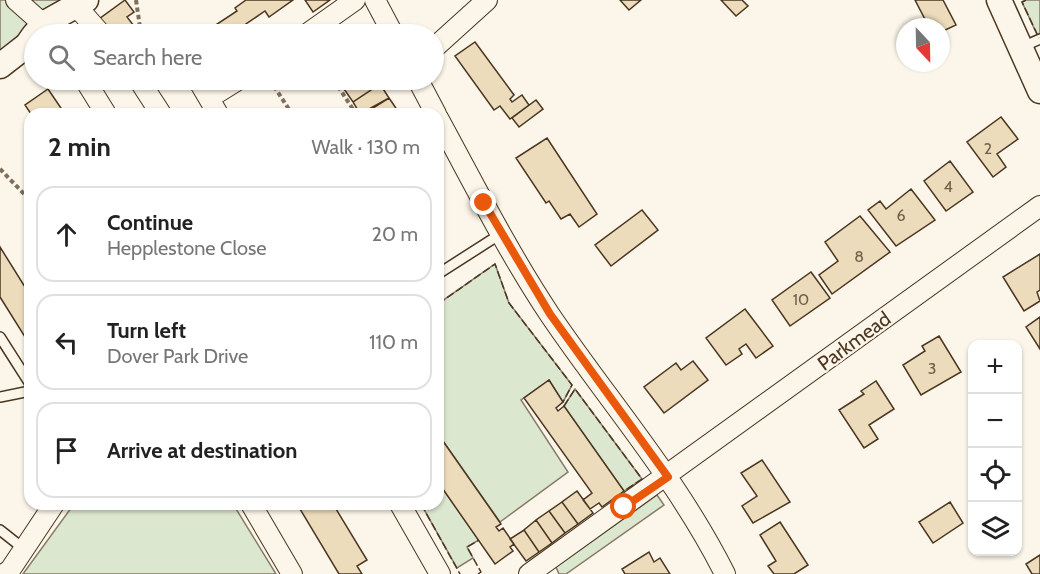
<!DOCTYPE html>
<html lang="en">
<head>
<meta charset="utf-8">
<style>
	:root { --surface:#fff; --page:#f2f2f2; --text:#222; --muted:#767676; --line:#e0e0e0 }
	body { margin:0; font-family:Cabin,sans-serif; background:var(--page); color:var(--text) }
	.controls { position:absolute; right:18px; bottom:18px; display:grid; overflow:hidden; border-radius:12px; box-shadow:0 2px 4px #0004 }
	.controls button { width:54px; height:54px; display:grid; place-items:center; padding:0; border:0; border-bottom:2px solid var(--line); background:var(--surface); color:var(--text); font:30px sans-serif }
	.compass { position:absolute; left:896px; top:18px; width:54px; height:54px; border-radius:50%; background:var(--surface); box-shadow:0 2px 4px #0004; rotate:158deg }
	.stop { position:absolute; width:18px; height:18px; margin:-14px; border:4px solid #ea580c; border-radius:50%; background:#fff }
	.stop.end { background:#ea580c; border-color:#fff; box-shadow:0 2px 6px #0008 }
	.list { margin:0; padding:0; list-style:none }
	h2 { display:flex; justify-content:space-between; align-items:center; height:78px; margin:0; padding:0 24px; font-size:26px }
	h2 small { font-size:20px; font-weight:400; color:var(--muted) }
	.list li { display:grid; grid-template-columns:39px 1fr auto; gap:18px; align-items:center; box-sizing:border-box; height:96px; margin:0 12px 12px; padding:0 12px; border:2px solid var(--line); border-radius:18px }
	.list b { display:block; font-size:22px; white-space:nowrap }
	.list p { margin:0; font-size:20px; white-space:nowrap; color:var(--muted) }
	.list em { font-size:20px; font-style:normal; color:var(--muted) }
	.icon { flex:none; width:33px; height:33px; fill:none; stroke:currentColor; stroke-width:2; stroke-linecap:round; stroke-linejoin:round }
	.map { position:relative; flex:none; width:1040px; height:574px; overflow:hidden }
	.search { position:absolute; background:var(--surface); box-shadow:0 2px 4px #0004; left:24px; top:24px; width:420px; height:66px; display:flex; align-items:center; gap:15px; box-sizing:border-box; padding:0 21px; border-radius:33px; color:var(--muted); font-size:22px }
	.panel { position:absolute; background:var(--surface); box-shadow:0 2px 4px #0004; left:24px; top:108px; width:420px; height:402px; border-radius:18px }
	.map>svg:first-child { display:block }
</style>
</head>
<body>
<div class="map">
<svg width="1040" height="574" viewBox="0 0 1040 574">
	<rect width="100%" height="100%" fill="#fbf6e9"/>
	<path fill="#dce7d0" stroke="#887966" stroke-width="1.5" d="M 0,0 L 72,0 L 0,51 Z
		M 1026,0 L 1040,0 L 1040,41 L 1022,2 Z
		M 495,264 L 509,303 L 572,385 L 563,402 L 549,380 L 521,400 L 568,472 L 500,522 L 438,434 L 438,304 Z
		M 575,389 L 642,479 L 624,491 L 564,406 Z
		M 438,482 L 479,540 L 467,547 L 473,558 L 457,568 L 421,504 L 438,504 Z
		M 657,495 L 664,505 L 566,574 L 559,574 L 556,567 Z
		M 74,504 L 233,504 L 276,574 L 23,574 Z"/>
	<path fill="#ecdcbc" stroke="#4a3520" stroke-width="1.5" d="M 125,0 L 134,12 L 127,17 L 137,30 L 130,34 L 116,34 L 112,29 L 108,32 L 99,19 Z
		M 246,0 L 293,0 L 269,17 L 265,11 L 246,24 L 254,34 L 202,34 L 237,11 L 235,8 Z
		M 305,0 L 330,0 L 313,12 Z
		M 620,0 L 641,0 L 629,10 Z
		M 721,0 L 742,0 L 748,6 L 736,16 Z
		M 915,0 L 943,0 L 956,25 L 941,32 L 941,27 L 929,27 Z
		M 475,42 L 514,95 L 510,99 L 512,102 L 522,95 L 529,105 L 510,119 L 500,106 L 494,110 L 455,56 Z
		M 359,80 L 377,80 L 380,84 L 353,102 L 344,89 Z
		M 380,84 L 389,98 L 360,114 L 353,102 Z
		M 48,89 L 65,114 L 31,114 L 25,105 Z
		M 389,98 L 400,114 L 377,114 L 373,108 Z
		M 536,100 L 543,109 L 519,127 L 512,118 Z
		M 1001,117 L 1018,139 L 997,154 L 1006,167 L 993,177 L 967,142 Z
		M 547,138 L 597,214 L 579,227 L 570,214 L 561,219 L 549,201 L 546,203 L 516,158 Z
		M 950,161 L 973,192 L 946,211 L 924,181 Z
		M 911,189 L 935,220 L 896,246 L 868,210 L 880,201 L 886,209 Z
		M 642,210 L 658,230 L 611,266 L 595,245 Z
		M 860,216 L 890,252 L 832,294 L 819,275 L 838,261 L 825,242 Z
		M 0,247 L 30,295 L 30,345 L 0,297 Z
		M 1040,254 L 1040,290 L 1037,292 L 1040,301 L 1024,311 L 1003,277 Z
		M 811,272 L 830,298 L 790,326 L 772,300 Z
		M 745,309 L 773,346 L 756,358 L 746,344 L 739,349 L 742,354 L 726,365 L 706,338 Z
		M 1040,317 L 1040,349 L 1026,327 Z
		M 939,336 L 961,372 L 921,395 L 903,365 L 925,351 L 922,346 Z
		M 693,361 L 708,380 L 664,413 L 644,387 L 676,363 L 681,370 Z
		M 549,380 L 563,402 L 556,408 L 558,411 L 564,406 L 624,491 L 602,507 L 599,503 L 590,509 L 583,500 L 592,493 L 524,398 Z
		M 876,381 L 894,409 L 869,425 L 878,439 L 864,448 L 839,410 L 864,394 L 861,391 Z
		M 438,434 L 501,524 L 496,527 L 499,531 L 503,528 L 514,544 L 510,547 L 513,551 L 495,564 L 438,482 Z
		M 762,460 L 790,502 L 753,523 L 742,506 L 757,496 L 741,473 Z
		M 577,491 L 593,513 L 578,524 L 562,502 Z
		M 562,502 L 578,524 L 565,533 L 549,511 Z
		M 950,502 L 963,523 L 933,543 L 919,522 Z
		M 297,504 L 333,504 L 367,560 L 357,566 L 362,574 L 339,574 Z
		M 549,511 L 565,533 L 552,543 L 536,520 Z
		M 536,520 L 552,543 L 539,552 L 524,530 Z
		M 780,522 L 808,565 L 794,574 L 774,574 L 768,566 L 776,561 L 760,535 Z
		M 524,530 L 539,552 L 526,561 L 510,539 Z
		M 649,552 L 654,562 L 660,558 L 670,574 L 625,574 L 622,569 Z
		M 1040,555 L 1040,574 L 1032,574 L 1026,564 Z"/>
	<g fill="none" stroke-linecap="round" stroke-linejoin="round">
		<defs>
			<path id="service" d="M 1022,47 L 1040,39
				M 438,274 L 502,233
				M 0,337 L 30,384
				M 0,397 L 30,391
				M 0,530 L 24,549"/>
			<path id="minor" d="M 16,0 L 43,24
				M 375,0 L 393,34
				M 77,7 L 101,34
				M 307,34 L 355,0
				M 434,48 L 487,0
				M 85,80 L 106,114
				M 139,80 L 161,114
				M 198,80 L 218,114
				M 418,80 L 436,114
				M 209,98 L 238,80
				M 438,118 C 474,184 508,252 550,315 C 609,402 678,480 725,574
				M 251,504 L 292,574
				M 400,504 L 440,574
				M 4,574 L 10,570 L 54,504
				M 529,574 L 1040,206"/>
			<path id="tertiary" d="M 999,0 L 1040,91
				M 35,34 L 43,24 L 86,0
				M 0,66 L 27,45 L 34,35"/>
		</defs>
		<use href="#service" stroke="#4a3520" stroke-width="12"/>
		<use href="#minor" stroke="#4a3520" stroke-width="22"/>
		<use href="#tertiary" stroke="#4a3520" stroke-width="27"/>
		<path stroke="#7f6f5c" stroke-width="4" stroke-dasharray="4.5 3" stroke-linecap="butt" d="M 136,0 L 141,34
			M 270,80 L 292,114
			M 334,80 L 356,114
			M 0,169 L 30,200"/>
		<use href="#service" stroke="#fbf6e9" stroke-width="9"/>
		<use href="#minor" stroke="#fbf6e9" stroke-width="20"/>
		<use href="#tertiary" stroke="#fbf6e9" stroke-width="24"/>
		<path stroke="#4a3520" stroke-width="1.5" stroke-dasharray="8 3" stroke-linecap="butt" d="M 1026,0 L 1022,2 L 1039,38
			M 438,304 L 495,264 L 509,303 L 572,385 L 563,402
			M 564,406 L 575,389 L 642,479 L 624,491
			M 421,504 L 460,574
			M 478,574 L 481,572 L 467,547 L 479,540"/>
	</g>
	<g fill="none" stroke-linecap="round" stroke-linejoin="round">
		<path stroke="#ea580c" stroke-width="8" d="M 484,203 L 550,314 L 668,477 L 624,507"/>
	</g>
	<g text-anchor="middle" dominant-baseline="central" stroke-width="4.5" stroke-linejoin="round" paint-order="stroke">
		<g font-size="16" fill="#725f47">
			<text x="988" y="148">2</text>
			<text x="948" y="186">4</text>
			<text x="901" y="215">6</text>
			<text x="859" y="256">8</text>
			<text x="801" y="299">10</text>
			<text x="932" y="368">3</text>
		</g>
		<g font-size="20" fill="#4a3520" stroke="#fbf6e9">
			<text transform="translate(854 341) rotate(-36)">Parkmead</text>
		</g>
	</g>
</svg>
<div class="controls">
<button>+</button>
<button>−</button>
<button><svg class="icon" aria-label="locate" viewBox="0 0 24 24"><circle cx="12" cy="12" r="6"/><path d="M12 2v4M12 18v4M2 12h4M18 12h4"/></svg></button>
<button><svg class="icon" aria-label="layers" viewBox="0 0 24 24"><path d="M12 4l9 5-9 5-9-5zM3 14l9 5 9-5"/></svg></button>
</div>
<svg class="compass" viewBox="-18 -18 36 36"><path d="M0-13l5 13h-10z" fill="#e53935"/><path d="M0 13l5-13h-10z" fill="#767676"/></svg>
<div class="stop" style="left:624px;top:507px"></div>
<div class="stop end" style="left:484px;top:203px"></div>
<div class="search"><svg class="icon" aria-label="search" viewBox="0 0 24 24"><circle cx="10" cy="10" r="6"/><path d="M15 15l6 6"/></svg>Search here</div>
<section class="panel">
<h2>2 min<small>Walk · 130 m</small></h2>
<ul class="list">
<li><svg class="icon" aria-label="ahead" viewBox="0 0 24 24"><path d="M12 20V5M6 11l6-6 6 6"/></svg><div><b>Continue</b><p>Hepplestone Close</p></div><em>20 m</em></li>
<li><svg class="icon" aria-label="left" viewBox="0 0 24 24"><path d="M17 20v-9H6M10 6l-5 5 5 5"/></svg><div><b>Turn left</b><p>Dover Park Drive</p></div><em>110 m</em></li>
<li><svg class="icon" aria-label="arrive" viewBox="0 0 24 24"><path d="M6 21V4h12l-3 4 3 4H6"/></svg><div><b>Arrive at destination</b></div></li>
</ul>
</section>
</div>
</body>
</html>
